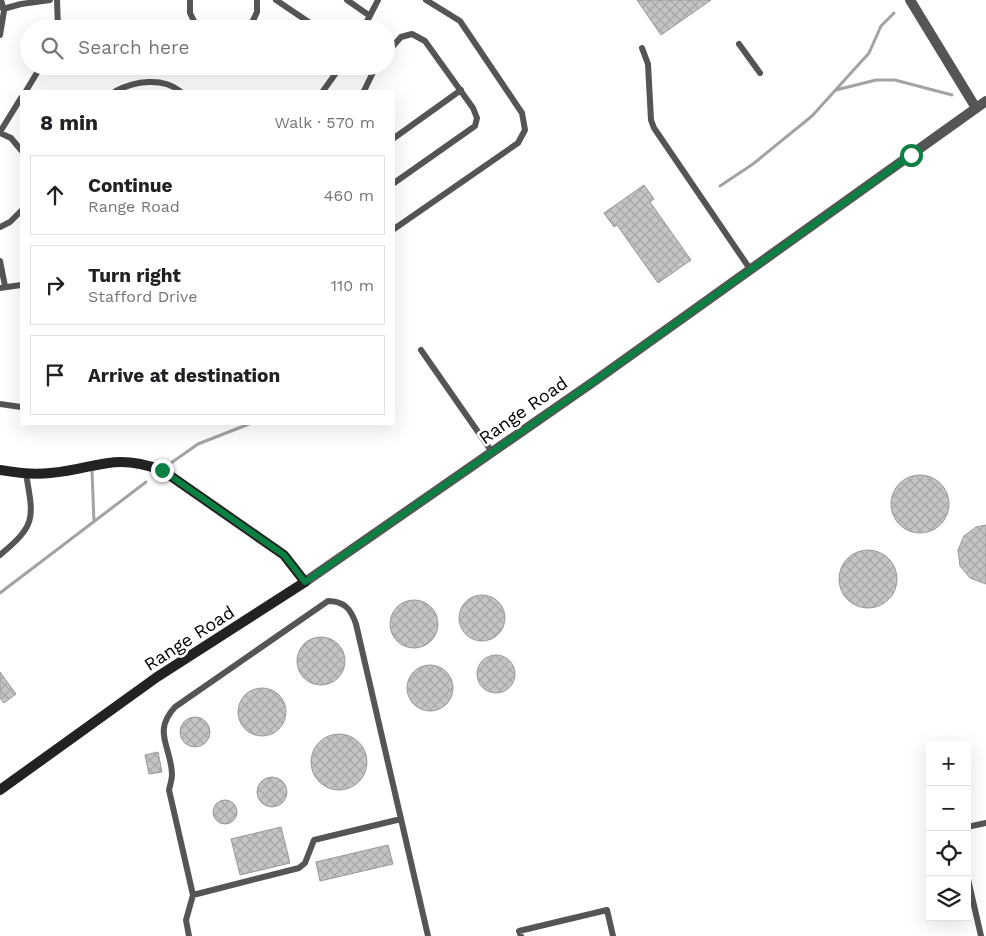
<!DOCTYPE html>
<html lang="en">
<head>
<meta charset="utf-8">
<style>
	:root { --surface:#fff; --page:#f2f2f2; --text:#202124; --muted:#757577; --line:#e0e0e0 }
	body { margin:0; font-family:"Work Sans",sans-serif; background:var(--page); color:var(--text) }
	.controls { position:absolute; right:15px; bottom:15px; display:grid; overflow:hidden; border-radius:0px; box-shadow:0 5px 20px #0002 }
	.controls button { width:45px; height:45px; display:grid; place-items:center; padding:0; border:0; border-bottom:1px solid var(--line); background:var(--surface); color:var(--text); font:25px sans-serif }
	.stop { position:absolute; width:15px; height:15px; margin:-11px; border:4px solid #0b8043; border-radius:50%; background:#fff }
	.stop.end { background:#0b8043; border-color:#fff; box-shadow:0 1px 5px #0008 }
	.list { margin:0; padding:0; list-style:none }
	h2 { display:flex; justify-content:space-between; align-items:center; height:65px; margin:0; padding:0 20px; font-size:21px }
	h2 small { font-size:16px; font-weight:400; color:var(--muted) }
	.list li { display:grid; grid-template-columns:32px 1fr auto; gap:15px; align-items:center; box-sizing:border-box; height:80px; margin:0 10px 10px; padding:0 10px; border:1px solid var(--line); border-radius:0px }
	.list b { display:block; font-size:19px; white-space:nowrap }
	.list p { margin:0; font-size:16px; white-space:nowrap; color:var(--muted) }
	.list em { font-size:16px; font-style:normal; color:var(--muted) }
	.icon { flex:none; width:28px; height:28px; fill:none; stroke:currentColor; stroke-width:2; stroke-linecap:round; stroke-linejoin:round }
	.map { position:relative; flex:none; width:986px; height:936px; overflow:hidden }
	.search { position:absolute; background:var(--surface); box-shadow:0 5px 20px #0002; left:20px; top:20px; width:375px; height:55px; display:flex; align-items:center; gap:12px; box-sizing:border-box; padding:0 18px; border-radius:28px; color:var(--muted); font-size:19px }
	.panel { position:absolute; background:var(--surface); box-shadow:0 5px 20px #0002; left:20px; top:90px; width:375px; height:335px; border-radius:0px }
	.map>svg:first-child { display:block }
</style>
</head>
<body>
<div class="map">
<svg width="986" height="936" viewBox="0 0 986 936">
	<defs>
		<pattern id="building-cross-hatch" width="8" height="8" patternUnits="userSpaceOnUse" patternTransform="scale(1.25)"><rect width="8" height="8" fill="#c4c4c4"/><path d="M0 0l8 8M0 8l8-8" fill="none" stroke="#a7a7a7"/></pattern>
	</defs>
	<rect width="100%" height="100%" fill="#fff"/>
	<g fill="none" stroke-linecap="round" stroke-linejoin="round">
		<path stroke="#a3a3a3" stroke-width="3" d="M 836,90 L 876,80 L 895,80 L 952,95
			M 720,186 L 753,164 L 812,116 L 869,53 L 881,26 L 894,13
			M 171,463 L 198,444 L 249,424
			M 92,471 L 94,522
			M 0,593 L 146,482"/>
	</g>
	<path fill="url(#building-cross-hatch)" stroke="#999" d="M 637,0 L 711,0 L 661,35 Z
		M 644,185 L 654,199 L 650,202 L 691,260 L 658,283 L 617,225 L 614,227 L 604,213 Z
		M891 504a29 29 0 1 1 58 0a29 29 0 1 1-58 0Z
		M 986,525 L 986,584 L 970,578 L 960,566 L 958,550 L 964,536 L 976,527 Z
		M839 579a29 29 0 1 1 58 0a29 29 0 1 1-58 0Z
		M459 618a23 23 0 1 1 46 0a23 23 0 1 1-46 0Z
		M390 624a24 24 0 1 1 48 0a24 24 0 1 1-48 0Z
		M297 661a24 24 0 1 1 48 0a24 24 0 1 1-48 0Z
		M477 674a19 19 0 1 1 38 0a19 19 0 1 1-38 0Z
		M407 688a23 23 0 1 1 46 0a23 23 0 1 1-46 0Z
		M 0,672 L 16,694 L 4,703 L 0,698 Z
		M238 712a24 24 0 1 1 48 0a24 24 0 1 1-48 0Z
		M180 732a15 15 0 1 1 30 0a15 15 0 1 1-30 0Z
		M311 762a28 28 0 1 1 56 0a28 28 0 1 1-56 0Z
		M 158,752 L 162,772 L 149,774 L 145,755 Z
		M257 792a15 15 0 1 1 30 0a15 15 0 1 1-30 0Z
		M213 812a12 12 0 1 1 24 0a12 12 0 1 1-24 0Z
		M 281,827 L 290,863 L 240,875 L 231,839 Z
		M 388,845 L 393,864 L 320,881 L 316,862 Z"/>
	<g fill="none" stroke-linecap="round" stroke-linejoin="round">
		<path stroke="#555" stroke-width="6" d="M 57,0 L 58,29
			M 190,0 L 190,13 L 198,29
			M 276,0 L 319,29
			M 347,0 L 370,16
			M 3,9 L 21,4 L 50,0
			M 249,29 L 257,12 L 257,0
			M 363,29 L 378,0
			M 0,35 L 4,11 L 1,0
			M 739,44 L 760,73
			M 642,48 L 648,64 L 651,120 L 654,128 L 750,269
			M 386,54 L 401,37 L 412,34 L 425,41 L 473,108 L 477,118 L 475,126 L 394,183
			M 26,91 L 41,66
			M 116,91 C 135,81 162,77 180,91
			M 323,91 L 341,66
			M 364,91 L 376,66
			M 0,132 L 21,98
			M 0,133 L 11,138 L 21,150
			M 394,138 L 461,90
			M 0,227 L 10,222 L 21,211
			M 394,229 L 518,143 L 525,130 L 522,113 L 460,21 L 426,0
			M 0,261 L 5,286
			M 0,288 L 21,285
			M 421,350 L 492,452
			M 0,404 L 21,407
			M 0,555 C 36,525 34,519 26,474
			M 967,827 L 986,823
			M 967,875 L 981,936
			M 193,895 L 169,790 C 170,785 172,780 172,774 C 171,746 152,732 175,707 L 328,601 C 344,601 351,609 356,624 L 401,819
			M 189,936 L 186,920 L 193,895 L 299,868 L 305,863 L 314,840 L 401,819 L 428,936
			M 521,936 L 519,931 L 607,910 L 613,936"/>
		<path stroke="#555" stroke-width="10" d="M 910,0 L 976,108
			M 305,582 L 596,380 L 986,101"/>
		<path stroke="#222" stroke-width="10" d="M 0,470 C 17,473 33,475 50,473 C 98,469 111,452 162,470 L 284,555 L 305,582 L 157,677 L 0,790"/>
	</g>
	<g fill="none" stroke-linecap="round" stroke-linejoin="round">
		<path stroke="#0b8043" stroke-width="6" d="M 162,470 L 284,555 L 305,582 L 596,380 L 911,155"/>
	</g>
	<g text-anchor="middle" dominant-baseline="central" stroke-width="5" stroke-linejoin="round" paint-order="stroke">
		<g font-size="18" fill="#000" stroke="#fff">
			<text transform="translate(523 410) rotate(-35)">Range Road</text>
			<text transform="translate(189 638) rotate(-33)">Range Road</text>
		</g>
	</g>
</svg>
<div class="controls">
<button>+</button>
<button>−</button>
<button><svg class="icon" aria-label="locate" viewBox="0 0 24 24"><circle cx="12" cy="12" r="6"/><path d="M12 2v4M12 18v4M2 12h4M18 12h4"/></svg></button>
<button><svg class="icon" aria-label="layers" viewBox="0 0 24 24"><path d="M12 4l9 5-9 5-9-5zM3 14l9 5 9-5"/></svg></button>
</div>
<div class="stop" style="left:911px;top:155px"></div>
<div class="stop end" style="left:162px;top:470px"></div>
<div class="search"><svg class="icon" aria-label="search" viewBox="0 0 24 24"><circle cx="10" cy="10" r="6"/><path d="M15 15l6 6"/></svg>Search here</div>
<section class="panel">
<h2>8 min<small>Walk · 570 m</small></h2>
<ul class="list">
<li><svg class="icon" aria-label="ahead" viewBox="0 0 24 24"><path d="M12 20V5M6 11l6-6 6 6"/></svg><div><b>Continue</b><p>Range Road</p></div><em>460 m</em></li>
<li><svg class="icon" aria-label="right" viewBox="0 0 24 24"><path d="M7 20v-9h11M14 6l5 5-5 5"/></svg><div><b>Turn right</b><p>Stafford Drive</p></div><em>110 m</em></li>
<li><svg class="icon" aria-label="arrive" viewBox="0 0 24 24"><path d="M6 21V4h12l-3 4 3 4H6"/></svg><div><b>Arrive at destination</b></div></li>
</ul>
</section>
</div>
</body>
</html>
